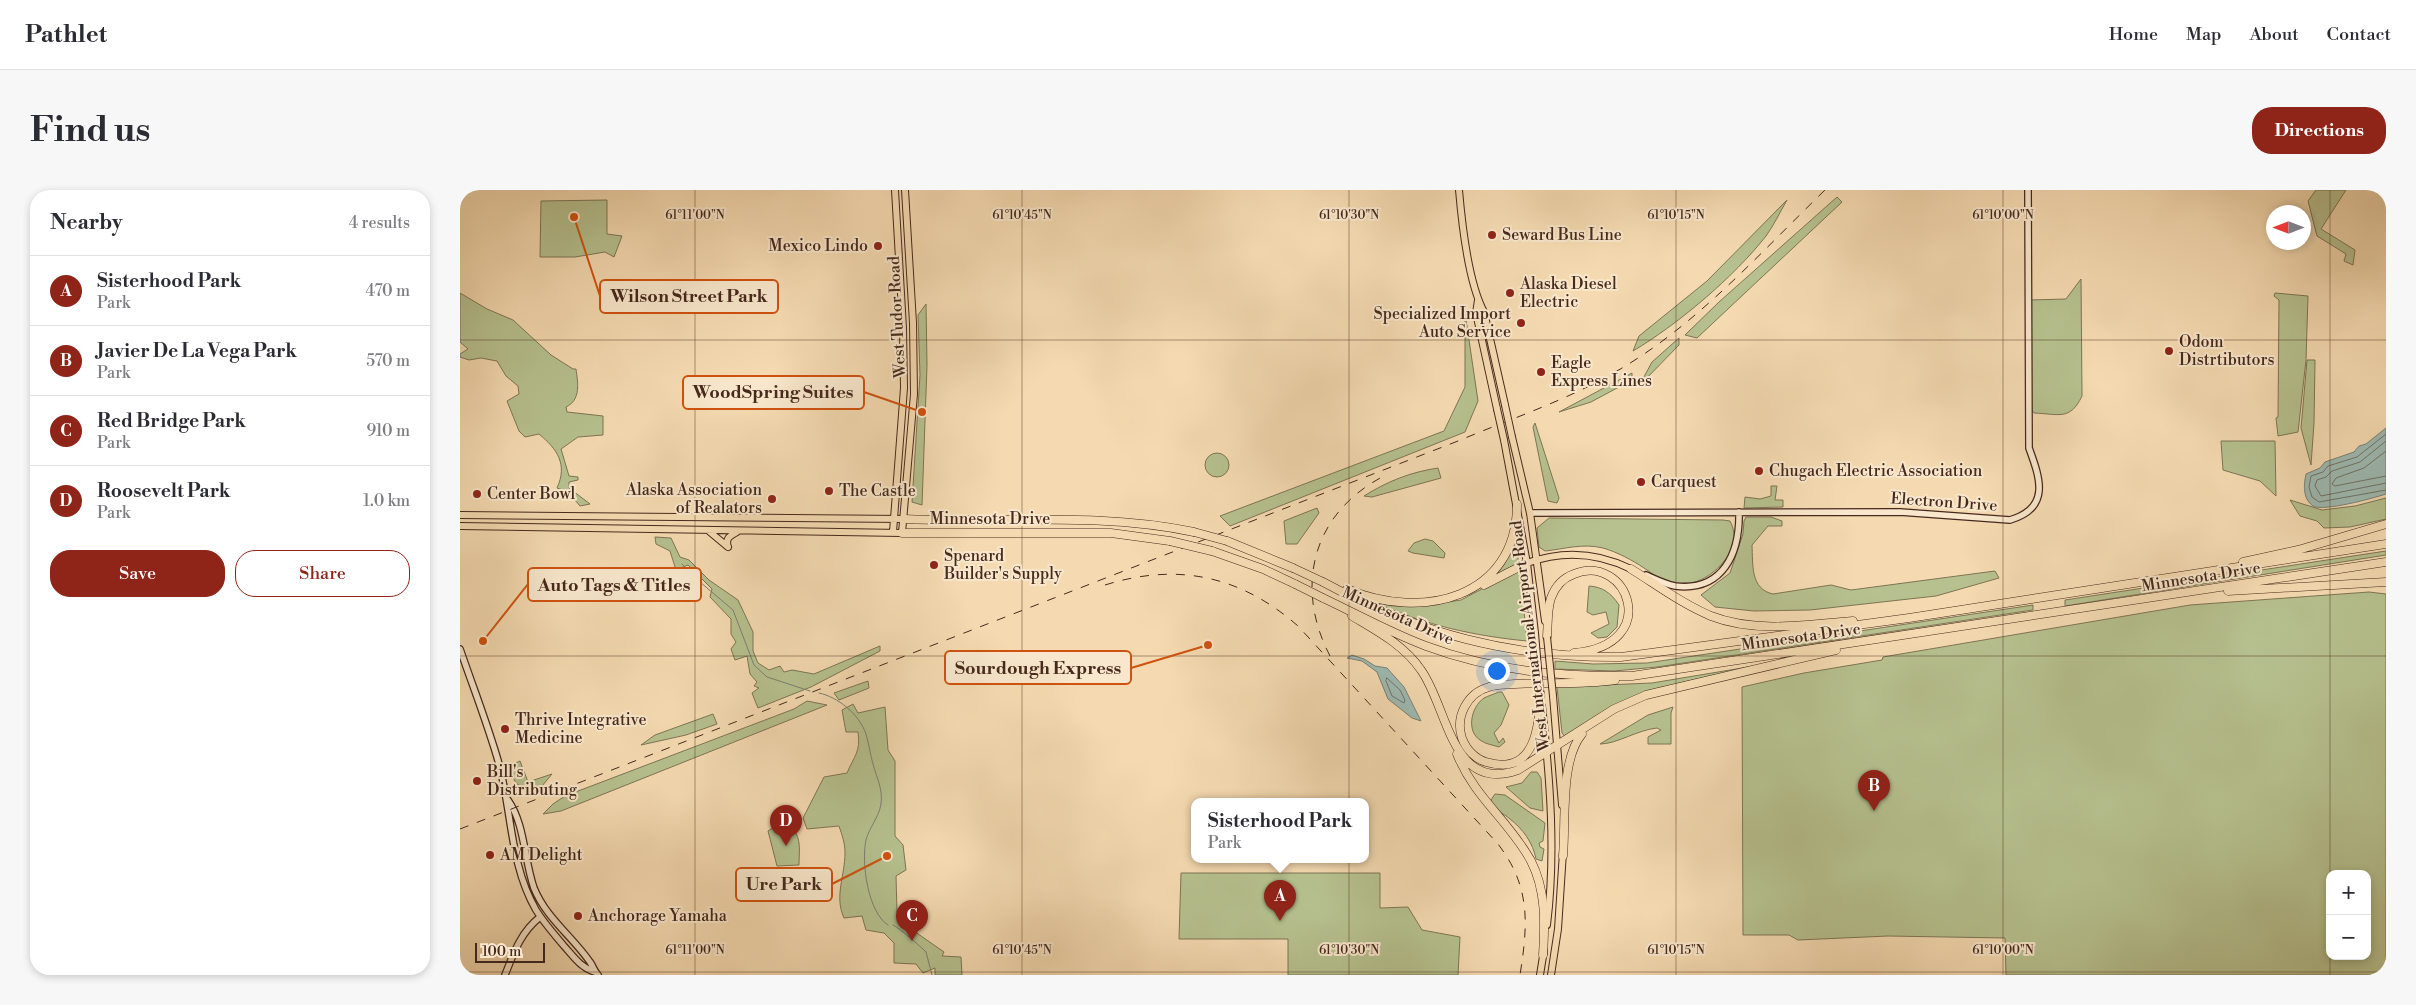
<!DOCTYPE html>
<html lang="en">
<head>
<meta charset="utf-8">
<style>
	:root { --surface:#fff; --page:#f7f7f7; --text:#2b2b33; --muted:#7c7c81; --line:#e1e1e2; --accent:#8f2418 }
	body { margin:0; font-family:"Libre Bodoni",serif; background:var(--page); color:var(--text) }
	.controls { position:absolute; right:15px; bottom:15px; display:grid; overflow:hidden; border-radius:10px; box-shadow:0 2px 8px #0003 }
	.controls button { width:45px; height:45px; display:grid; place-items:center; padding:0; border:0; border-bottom:1px solid var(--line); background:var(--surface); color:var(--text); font:25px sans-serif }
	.compass { position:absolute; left:1806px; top:15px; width:45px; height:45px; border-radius:50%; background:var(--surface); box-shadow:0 2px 8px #0003; rotate:270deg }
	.scale { position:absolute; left:15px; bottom:12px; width:70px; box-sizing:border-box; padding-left:5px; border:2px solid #46291d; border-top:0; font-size:14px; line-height:18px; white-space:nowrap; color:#46291d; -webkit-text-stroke:4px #f8e7cc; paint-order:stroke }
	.you { position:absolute; left:1036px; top:480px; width:18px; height:18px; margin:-12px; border:4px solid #fff; border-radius:50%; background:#1a73e8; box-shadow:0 0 0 8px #1a73e833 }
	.badge { display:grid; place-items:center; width:32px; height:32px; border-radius:50%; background:var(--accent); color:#fff; font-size:16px; font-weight:700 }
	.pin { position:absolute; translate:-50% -41px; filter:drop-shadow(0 1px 2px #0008) }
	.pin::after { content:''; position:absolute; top:26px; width:18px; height:15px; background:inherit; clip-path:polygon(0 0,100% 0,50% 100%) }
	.popup { position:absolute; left:731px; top:608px; width:178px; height:65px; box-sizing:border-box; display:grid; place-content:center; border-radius:10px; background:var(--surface); filter:drop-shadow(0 1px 4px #0005); font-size:16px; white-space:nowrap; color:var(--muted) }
	.popup b { font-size:19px; color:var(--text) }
	.popup::after { content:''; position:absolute; left:50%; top:100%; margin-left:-10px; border:10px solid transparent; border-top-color:var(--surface) }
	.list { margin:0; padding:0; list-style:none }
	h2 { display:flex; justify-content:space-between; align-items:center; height:65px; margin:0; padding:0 20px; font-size:21px }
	h2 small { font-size:16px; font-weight:400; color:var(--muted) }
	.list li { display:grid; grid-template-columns:32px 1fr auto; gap:15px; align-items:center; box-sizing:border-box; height:70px; padding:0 20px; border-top:1px solid var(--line) }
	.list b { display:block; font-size:19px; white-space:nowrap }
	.list p { margin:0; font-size:16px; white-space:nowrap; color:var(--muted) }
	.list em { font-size:16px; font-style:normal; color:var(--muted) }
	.actions { display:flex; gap:10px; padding:15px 20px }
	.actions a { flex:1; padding:11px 0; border:1px solid var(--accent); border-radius:20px; text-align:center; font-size:18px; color:var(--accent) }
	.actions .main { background:var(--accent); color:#fff }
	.map { position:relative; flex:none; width:1926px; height:785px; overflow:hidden; border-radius:20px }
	header { display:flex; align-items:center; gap:30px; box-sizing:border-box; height:70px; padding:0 25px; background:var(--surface); border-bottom:1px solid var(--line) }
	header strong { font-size:24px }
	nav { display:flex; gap:28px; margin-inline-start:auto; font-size:18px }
	.intro { display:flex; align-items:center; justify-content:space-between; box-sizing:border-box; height:120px; padding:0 30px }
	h1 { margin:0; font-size:35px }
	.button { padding:12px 22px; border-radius:20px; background:var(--accent); color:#fff; font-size:18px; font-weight:700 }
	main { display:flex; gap:30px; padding:0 30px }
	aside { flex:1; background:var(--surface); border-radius:20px; box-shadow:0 2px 8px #0003 }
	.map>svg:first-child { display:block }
</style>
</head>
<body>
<header>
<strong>Pathlet</strong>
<nav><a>Home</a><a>Map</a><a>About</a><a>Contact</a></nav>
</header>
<div class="intro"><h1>Find us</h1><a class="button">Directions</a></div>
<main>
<aside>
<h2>Nearby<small>4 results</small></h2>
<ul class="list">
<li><span class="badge">A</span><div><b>Sisterhood Park</b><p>Park</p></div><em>470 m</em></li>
<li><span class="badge">B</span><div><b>Javier De La Vega Park</b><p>Park</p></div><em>570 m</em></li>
<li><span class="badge">C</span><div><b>Red Bridge Park</b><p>Park</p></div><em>910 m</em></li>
<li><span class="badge">D</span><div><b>Roosevelt Park</b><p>Park</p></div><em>1.0 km</em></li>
</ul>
<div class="actions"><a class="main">Save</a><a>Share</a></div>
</aside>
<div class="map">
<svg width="1926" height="785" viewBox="0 0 1926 785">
	<rect width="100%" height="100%" fill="#f5dab1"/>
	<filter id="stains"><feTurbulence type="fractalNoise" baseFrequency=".004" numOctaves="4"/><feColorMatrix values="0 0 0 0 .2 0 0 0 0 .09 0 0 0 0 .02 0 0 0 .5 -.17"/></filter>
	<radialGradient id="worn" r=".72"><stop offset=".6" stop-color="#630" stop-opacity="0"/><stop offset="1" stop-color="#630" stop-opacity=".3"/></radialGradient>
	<path fill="#b6c18f" stroke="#7e7556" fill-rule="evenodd" d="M 1856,0 L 1886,0 L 1861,39 L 1895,60 L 1893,75 L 1884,71 L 1886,64 L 1857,46 L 1848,11 Z
		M 1377,7 L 1382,12 L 1237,148 L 1225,145 L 1259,112 Z
		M 147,10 L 147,44 L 162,46 L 154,67 L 145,62 L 115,67 L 80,67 L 81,11 Z
		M 1327,10 C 1320,22 1314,35 1306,46 C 1274,87 1217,135 1173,161 L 1179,146 L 1247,91 Z
		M 1621,89 L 1622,206 C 1610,231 1599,224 1574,223 L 1569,216 L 1570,110 L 1606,109 Z
		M 0,103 L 27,119 L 53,130 L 91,165 L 113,179 L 116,179 C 118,193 121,210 106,217 L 107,222 L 143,226 L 143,245 L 118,247 L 101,259 L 109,286 L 118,287 L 118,290 L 109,292 L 109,298 L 130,314 L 120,316 L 108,302 L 97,298 C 108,274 97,259 79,244 L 65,247 L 59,241 L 47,211 L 59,204 L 58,196 L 46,186 L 37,171 L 21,168 L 9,170 L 0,167 L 0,164 L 8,159 L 0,152 Z
		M 1815,103 L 1848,106 L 1846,170 L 1838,242 L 1818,246 L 1816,228 L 1818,227 L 1819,110 L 1814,106 Z
		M 466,114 L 467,175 L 462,315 L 452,312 L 460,185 L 458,125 Z
		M 1005,123 L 1018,211 L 1005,242 L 770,336 L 760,326 L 984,241 L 1005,197 Z
		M 1219,148 L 1219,155 L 1179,196 L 1192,172 Z
		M 1847,170 L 1855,170 L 1854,233 L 1851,275 L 1841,238 Z
		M 1172,183 L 1172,190 L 1131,212 L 1099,222 Z
		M 1075,233 L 1099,308 L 1097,313 L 1088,311 L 1073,237 Z
		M 1761,251 L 1815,251 L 1816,306 L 1800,291 L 1763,280 Z
		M745 275a12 12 0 1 1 24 0a12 12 0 1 1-24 0Z
		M 978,278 L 981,288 L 912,307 L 904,306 C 928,291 951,282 978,278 Z
		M 1311,296 L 1317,296 L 1315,310 L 1323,310 L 1323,317 L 1284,318 L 1285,307 L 1300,309 L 1311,306 Z
		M 1926,308 L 1926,329 L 1890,337 L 1864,338 L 1857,331 L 1840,326 L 1830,310 L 1862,320 L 1895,316 Z
		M 857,318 L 859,323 L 837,354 L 826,354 L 824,331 Z
		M 1286,327 L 1311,327 L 1322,331 L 1322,336 L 1308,336 L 1292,355 C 1293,374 1290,399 1313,404 L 1371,395 L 1391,400 L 1535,381 L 1539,388 L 1476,406 L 1350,420 L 1294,421 L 1255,417 L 1241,405 L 1270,383 L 1283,344 L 1284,331 Z
		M 1089,328 L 1263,330 L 1270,331 C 1277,344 1275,358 1265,370 C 1253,386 1232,398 1211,394 C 1202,392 1192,383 1184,378 C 1172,370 1157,362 1143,358 C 1123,353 1104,359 1085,361 L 1079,357 L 1077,338 Z
		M 195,347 L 211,348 L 220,367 L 229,370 L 249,390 L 278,410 L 293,442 L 293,461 L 298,473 L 309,480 L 320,476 L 324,482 L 332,480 L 354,484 L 420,456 L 420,461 L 351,497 L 298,518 L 292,503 L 299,498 L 294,496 L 297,492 L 290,484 L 287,466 L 275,470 L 271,459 L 276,452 L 271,444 L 271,429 L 250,407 L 252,399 L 228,375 L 216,380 L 210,361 L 196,354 Z
		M 965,349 L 973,351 L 985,363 L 984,368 L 953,363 L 948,361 L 954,353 Z
		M 1054,350 L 1059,373 L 1034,386 L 1047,367 Z
		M 1926,361 L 1926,365 L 1605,416 L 1605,410 Z
		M 1058,380 L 1060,380 L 1067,451 C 1015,446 964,435 917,413 L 961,416 L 1001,410 Z
		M 1129,396 C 1143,397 1151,403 1159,415 L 1157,437 L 1147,447 L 1138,448 L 1131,443 L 1149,434 L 1146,422 L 1133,425 L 1127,422 Z
		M 1909,402 L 1926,404 L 1926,785 L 1546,785 L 1545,748 L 1428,746 L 1338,750 L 1329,745 L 1283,745 L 1282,497 L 1344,483 L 1422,470 L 1423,467 L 1730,415 ZM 1870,684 L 1907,684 L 1907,766 L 1870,766 Z
		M 1573,415 L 1573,420 L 1197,477 L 1154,481 L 1095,479 L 1095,471 L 1133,474 L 1187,473 Z
		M 1300,475 L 1224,492 L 1181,504 L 1106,548 L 1102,543 L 1097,497 L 1192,493 Z
		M 408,491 L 409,498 L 379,510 L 374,503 Z
		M 1039,502 L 1042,502 L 1049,515 L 1041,535 L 1034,543 L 1039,553 L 1043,548 L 1045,552 L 1039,557 C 1033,555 1025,554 1020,550 C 1006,541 1011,517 1024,508 C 1028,506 1034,504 1039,502 Z
		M 347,511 L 367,515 L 101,621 L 83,624 L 93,614 L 105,606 L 334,519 Z
		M 393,514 L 398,523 L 425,517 L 428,560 L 435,571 L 435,646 L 443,655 L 446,680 L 436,686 L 437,722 L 441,723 L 451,739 L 484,762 L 482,766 L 501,767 L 502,785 L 475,785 L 475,778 L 463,783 L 456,774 L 434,773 L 434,753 L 424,743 L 406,740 L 402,726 L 384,728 C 374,706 385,686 385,663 C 385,653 382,645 379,636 L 347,639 L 343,628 L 364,587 L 387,583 C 394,566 401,562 398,542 L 386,542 L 382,520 Z
		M 1213,517 L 1211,523 L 1211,554 L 1188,554 L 1188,547 L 1201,540 L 1197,538 C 1177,540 1157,554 1140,554 L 1188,525 Z
		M 253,524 L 257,534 L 226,545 L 181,555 L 195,545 Z
		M 60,571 L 68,592 L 92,584 L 82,596 C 58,596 57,601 49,576 Z
		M 1071,582 L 1077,582 L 1081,588 L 1083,621 L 1070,618 L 1046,597 L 1062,593 Z
		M 1035,604 L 1045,605 L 1085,633 L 1083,651 L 1079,653 L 1080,657 L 1084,659 L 1082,671 L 1076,669 C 1073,653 1063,639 1050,629 C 1041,621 1037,624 1031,610 Z
		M 325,634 C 343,642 339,659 339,675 L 317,676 L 308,641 L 317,635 Z
		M 721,683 L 920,683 L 920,718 L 948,717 L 962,740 L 1000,747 L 998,785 L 828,785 L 828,749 L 719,749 Z"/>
	<path fill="#9dbab2" stroke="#7a8076" d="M 1926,238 L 1926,304 C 1914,308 1863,322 1853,316 C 1842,308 1844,294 1846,284 L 1860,278 L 1865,272 L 1894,262 L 1899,256 L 1906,254 Z
		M 892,465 L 904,469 L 915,476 L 927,478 L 944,497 L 961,531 L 952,528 L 928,509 L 917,482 L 902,471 L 887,468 Z"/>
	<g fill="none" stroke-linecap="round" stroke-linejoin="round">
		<path stroke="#727268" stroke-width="1" d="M 1926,244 L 1897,267 L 1868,276 L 1863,282 L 1851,286 L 1849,297 L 1852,307 L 1859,312 L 1926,300
			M 1926,251 L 1900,272 L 1872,281 L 1866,287 L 1857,290 L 1855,296 L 1861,306 L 1926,293
			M 1926,261 L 1904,278 L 1876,288 L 1872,294 L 1875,296 L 1926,286
			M 927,488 L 940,500 L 945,510 L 944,513 L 932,506 L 926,491 Z"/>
		<path stroke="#7a8076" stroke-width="1" d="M 222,374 L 240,392 L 273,420 L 294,475 L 307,487 L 350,501
			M 359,503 C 378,507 399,524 406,544 C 409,554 410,564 413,574 C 417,589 423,599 421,614 C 419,627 409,638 406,650 C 401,672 408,723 428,735
			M 433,735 C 438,737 460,756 466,762 L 472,785"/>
		<defs>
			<path id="secondary" d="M 1070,323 L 1440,322 L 1550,330 C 1591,318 1580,288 1569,258 L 1568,0
				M 1186,385 C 1195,389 1205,394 1215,396 C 1263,402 1280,363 1279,322
				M 0,459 C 13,497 28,535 39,574 C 52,623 50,675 76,720 C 84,733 94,744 104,756 C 114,767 121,778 135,782
				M 48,610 C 65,634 64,670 74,698 C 86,728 112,746 130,772 C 133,776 134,781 138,785
				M 45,785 C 54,762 61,742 80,727"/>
			<path id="primary" d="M 999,0 C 1002,35 1008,92 1024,122 L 1045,215
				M 1018,110 L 1016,123 L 1037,219
				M 1052,247 L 1070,323 L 1085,431
				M 1044,250 L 1067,373 L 1075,443
				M 0,325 L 444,329
				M 0,336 L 442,343 L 454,204 L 453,133 L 445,0
				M 250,342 L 268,357
				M 433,342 L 444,198 L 443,138 L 435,0
				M 268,357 C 265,348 270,346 277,342
				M 1067,373 C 1103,360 1137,362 1171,379
				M 1093,506 L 1102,615
				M 1082,516 C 1090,589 1096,662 1087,735
				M 1080,785 L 1084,760
				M 1091,785 L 1098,739 L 1103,662"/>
			<path id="highway" d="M 444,329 C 541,333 638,322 734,342
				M 442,343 L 651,343 L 710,351
				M 767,351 L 833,378
				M 752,361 L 803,379 L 835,394
				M 1783,372 L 1838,360 L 1926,334
				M 1171,379 C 1197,395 1222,414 1251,426 C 1294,443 1347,435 1393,431
				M 863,392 C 959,444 1052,468 1161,467 L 1449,428 L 1926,354
				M 1024,395 L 1067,373
				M 887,399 C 961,431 1057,409 1057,314
				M 1768,401 L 1926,392
				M 863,408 C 897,424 931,443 966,456 C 1033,481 1101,487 1172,486 L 1926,372
				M 892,426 C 917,441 944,455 961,480 C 988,517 991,604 1058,580 L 1154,519 L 1186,505 L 1376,460
				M 1087,447 C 1088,434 1087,420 1091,408 C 1095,397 1103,388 1114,384 C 1167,362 1204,455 1114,463
				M 1080,502 C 1080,536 1075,587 1026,572 C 1015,569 1006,559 1002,548 C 995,527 1007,503 1029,497 C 1037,494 1047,495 1055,494 C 1088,492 1122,495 1155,490
				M 997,564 C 1014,607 1050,632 1071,671 C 1086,700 1085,733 1083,765
				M 1103,666 C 1106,631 1100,570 1122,544"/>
		</defs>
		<use href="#secondary" stroke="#46291d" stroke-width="8"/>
		<use href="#primary" stroke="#46291d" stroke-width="8"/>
		<use href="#highway" stroke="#46291d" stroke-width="9"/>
		<use href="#secondary" stroke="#f8e7cc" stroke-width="5.5"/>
		<use href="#primary" stroke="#f5dab1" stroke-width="6"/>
		<use href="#highway" stroke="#f5dab1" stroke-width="8"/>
		<path stroke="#46291d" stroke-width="1" stroke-dasharray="9 9" stroke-linecap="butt" d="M 645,395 C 718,372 781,386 838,436 L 1038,654 C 1071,697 1068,734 1060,785
			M 870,466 C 834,397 852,323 924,286
			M 0,639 L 998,251 C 1055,227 1114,208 1167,175 C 1242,129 1302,61 1365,0"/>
		<defs>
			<path id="primary-bridge" d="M 1045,215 L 1052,247
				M 1037,219 L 1044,250
				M 1075,443 L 1080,502
				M 1087,447 L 1093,506"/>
			<path id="highway-bridge" d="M 734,342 L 767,351
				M 710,351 L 752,361
				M 833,378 L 863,392
				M 835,394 L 863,408"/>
		</defs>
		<use href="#primary-bridge" stroke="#46291d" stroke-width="8" stroke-linecap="butt"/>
		<use href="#highway-bridge" stroke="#46291d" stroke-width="9" stroke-linecap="butt"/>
		<use href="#primary-bridge" stroke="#f5dab1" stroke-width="6"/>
		<use href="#highway-bridge" stroke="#f5dab1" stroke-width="8"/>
	</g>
	<path fill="none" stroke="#46291d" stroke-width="1" stroke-opacity="0.45" d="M 235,0 L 235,785M 562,0 L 562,785M 889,0 L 889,785M 1216,0 L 1216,785M 1543,0 L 1543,785M 1870,0 L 1870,785M 0,150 L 1926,150M 0,466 L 1926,466M 0,782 L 1926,782"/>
	<g fill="#8f2418" stroke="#f8e7cc" stroke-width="2">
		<circle cx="1032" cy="45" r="5"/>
		<circle cx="418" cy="56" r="5"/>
		<circle cx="1050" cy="103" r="5"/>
		<circle cx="1061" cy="133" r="5"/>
		<circle cx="1709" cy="161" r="5"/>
		<circle cx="1081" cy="182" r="5"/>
		<circle cx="1299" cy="281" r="5"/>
		<circle cx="1181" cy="292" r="5"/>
		<circle cx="369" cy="301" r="5"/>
		<circle cx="17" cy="304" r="5"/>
		<circle cx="312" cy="309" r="5"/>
		<circle cx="474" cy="375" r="5"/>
		<circle cx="45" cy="539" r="5"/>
		<circle cx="17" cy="591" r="5"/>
		<circle cx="30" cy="665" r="5"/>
		<circle cx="118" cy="726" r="5"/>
	</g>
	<g text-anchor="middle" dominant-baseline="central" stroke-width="4" stroke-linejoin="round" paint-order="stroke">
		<g font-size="16" fill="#46291d" stroke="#f8e7cc" text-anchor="start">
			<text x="1042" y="45">Seward Bus Line</text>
			<text x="408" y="56" text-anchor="end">Mexico Lindo</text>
			<text x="1060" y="94">Alaska Diesel<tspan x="1060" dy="18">Electric</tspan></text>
			<text x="1051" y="124" text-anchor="end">Specialized Import<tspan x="1051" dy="18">Auto Service</tspan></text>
			<text x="1719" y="152">Odom<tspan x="1719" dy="18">Distrtibutors</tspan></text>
			<text x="1091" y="173">Eagle<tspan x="1091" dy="18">Express Lines</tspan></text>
			<text x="1309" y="281">Chugach Electric Association</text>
			<text x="1191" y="292">Carquest</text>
			<text x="302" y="300" text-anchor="end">Alaska Association<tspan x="302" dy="18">of Realators</tspan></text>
			<text x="379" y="301">The Castle</text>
			<text x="27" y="304">Center Bowl</text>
			<text x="484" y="366">Spenard<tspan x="484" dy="18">Builder's Supply</tspan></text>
			<text x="55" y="530">Thrive Integrative<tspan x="55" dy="18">Medicine</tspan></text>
			<text x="27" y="582">Bill's<tspan x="27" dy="18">Distributing</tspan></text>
			<text x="40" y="665">AM Delight</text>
			<text x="128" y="726">Anchorage Yamaha</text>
		</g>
		<g font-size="16" fill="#46291d" stroke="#f8e7cc">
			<text transform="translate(437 127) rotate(-93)">West Tudor Road</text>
			<text transform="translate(1484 312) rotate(4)">Electron Drive</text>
			<text x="530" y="329">Minnesota Drive</text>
			<text transform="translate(1741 387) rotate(-9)">Minnesota Drive</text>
			<text transform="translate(938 426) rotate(24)">Minnesota Drive</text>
			<text transform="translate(1070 446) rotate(-97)">West International Airport Road</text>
			<text transform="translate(1341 447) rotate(-8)">Minnesota Drive</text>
		</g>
	</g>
	<g font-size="12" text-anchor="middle" fill="#46291d" stroke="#f8e7cc" stroke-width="4" stroke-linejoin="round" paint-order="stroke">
		<text x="235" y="29">61°11'00"N</text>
		<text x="562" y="29">61°10'45"N</text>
		<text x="889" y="29">61°10'30"N</text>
		<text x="1216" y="29">61°10'15"N</text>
		<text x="1543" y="29">61°10'00"N</text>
		<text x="235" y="764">61°11'00"N</text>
		<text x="562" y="764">61°10'45"N</text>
		<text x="889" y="764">61°10'30"N</text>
		<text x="1216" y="764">61°10'15"N</text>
		<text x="1543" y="764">61°10'00"N</text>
	</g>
	<path fill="none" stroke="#d0520f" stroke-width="2" d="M114 27L140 106M462 222L404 202M23 451L68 394M748 455L671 478M427 666L372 694"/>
	<g fill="#d0520f" stroke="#f8e7cc" stroke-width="2">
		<circle cx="114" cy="27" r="5"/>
		<circle cx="462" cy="222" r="5"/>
		<circle cx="23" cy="451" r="5"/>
		<circle cx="748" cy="455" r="5"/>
		<circle cx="427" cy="666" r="5"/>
	</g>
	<g fill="#f8e7cc" stroke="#d0520f" stroke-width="2">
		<rect x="140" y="90" width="178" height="33" rx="5"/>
		<rect x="223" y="186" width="181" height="33" rx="5"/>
		<rect x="68" y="378" width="173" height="33" rx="5"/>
		<rect x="485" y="461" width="186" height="33" rx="5"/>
		<rect x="276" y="678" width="96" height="33" rx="5"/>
	</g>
	<g font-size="18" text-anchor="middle" font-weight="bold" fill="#46291d">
		<text x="229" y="112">Wilson Street Park</text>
		<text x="313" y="208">WoodSpring Suites</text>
		<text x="154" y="401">Auto Tags &amp; Titles</text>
		<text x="578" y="484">Sourdough Express</text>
		<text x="324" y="700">Ure Park</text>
	</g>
	<rect width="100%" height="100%" filter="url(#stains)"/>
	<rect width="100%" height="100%" fill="url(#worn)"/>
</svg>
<div class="controls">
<button>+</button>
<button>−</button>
</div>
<svg class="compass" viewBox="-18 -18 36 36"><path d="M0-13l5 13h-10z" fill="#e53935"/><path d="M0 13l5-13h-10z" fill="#7c7c81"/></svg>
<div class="scale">100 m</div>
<div class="you"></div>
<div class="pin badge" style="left:820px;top:731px">A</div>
<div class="popup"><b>Sisterhood Park</b>Park</div>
<div class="pin badge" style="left:1414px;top:621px">B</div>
<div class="pin badge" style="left:452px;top:751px">C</div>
<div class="pin badge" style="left:326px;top:656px">D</div>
</div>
</main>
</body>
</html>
